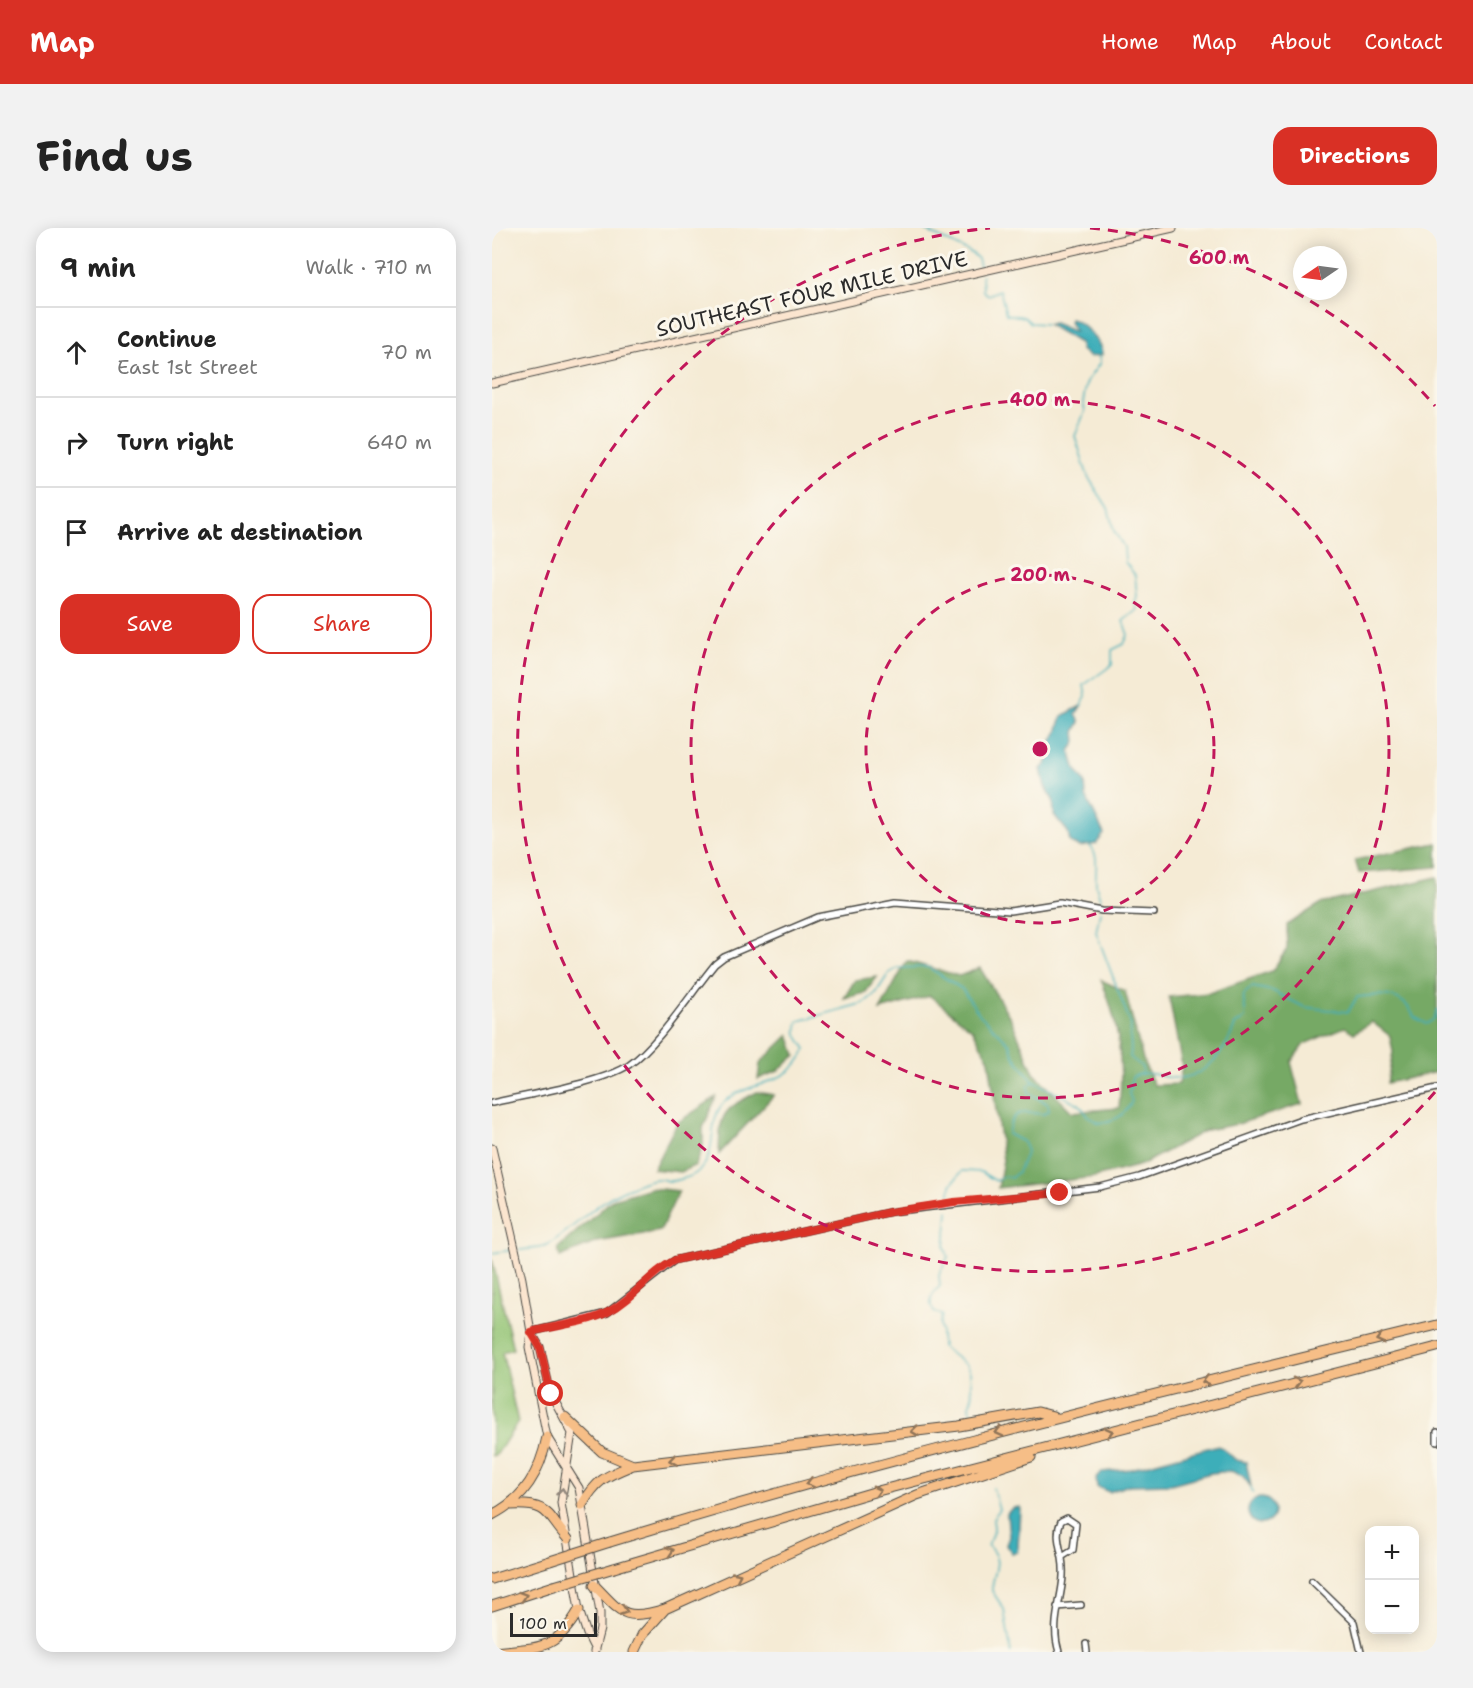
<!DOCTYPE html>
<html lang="en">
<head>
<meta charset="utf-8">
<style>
	:root { --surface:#fff; --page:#f2f2f2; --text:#222; --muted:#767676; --line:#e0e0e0; --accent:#d93025 }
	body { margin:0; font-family:"Shantell Sans",sans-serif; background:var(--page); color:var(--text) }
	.controls { position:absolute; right:18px; bottom:18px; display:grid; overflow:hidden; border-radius:12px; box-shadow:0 3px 15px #0003 }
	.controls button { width:54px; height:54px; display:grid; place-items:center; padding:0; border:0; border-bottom:2px solid var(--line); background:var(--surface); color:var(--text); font:30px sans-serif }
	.compass { position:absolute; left:801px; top:18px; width:54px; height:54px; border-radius:50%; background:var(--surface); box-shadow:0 3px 15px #0003; rotate:257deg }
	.scale { position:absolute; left:18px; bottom:15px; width:87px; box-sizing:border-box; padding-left:6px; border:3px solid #2b2b2b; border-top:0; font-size:16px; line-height:21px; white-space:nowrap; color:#2b2b2b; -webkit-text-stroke:4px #fbf7ec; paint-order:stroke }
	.stop { position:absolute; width:18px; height:18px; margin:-14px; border:4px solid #d93025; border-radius:50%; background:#fff }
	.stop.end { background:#d93025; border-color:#fff; box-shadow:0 2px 6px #0008 }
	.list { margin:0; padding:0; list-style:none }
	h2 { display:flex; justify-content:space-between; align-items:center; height:78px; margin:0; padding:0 24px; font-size:26px }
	h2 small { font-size:20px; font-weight:400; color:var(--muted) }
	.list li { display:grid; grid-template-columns:39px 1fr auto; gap:18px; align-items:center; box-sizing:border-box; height:90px; padding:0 24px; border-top:2px solid var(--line) }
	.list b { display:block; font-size:22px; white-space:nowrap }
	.list p { margin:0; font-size:20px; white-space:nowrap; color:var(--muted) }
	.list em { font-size:20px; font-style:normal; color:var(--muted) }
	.actions { display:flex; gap:12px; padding:18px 24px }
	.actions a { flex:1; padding:14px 0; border:2px solid var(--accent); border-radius:18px; text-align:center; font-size:21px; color:var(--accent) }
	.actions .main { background:var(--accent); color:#fff }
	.icon { flex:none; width:33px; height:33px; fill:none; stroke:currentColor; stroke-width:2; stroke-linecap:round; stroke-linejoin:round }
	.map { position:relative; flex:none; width:945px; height:1424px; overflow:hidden; border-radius:18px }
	header { display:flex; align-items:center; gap:36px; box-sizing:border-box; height:84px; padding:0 30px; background:var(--accent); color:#fff }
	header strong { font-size:28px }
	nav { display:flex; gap:33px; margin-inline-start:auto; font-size:21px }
	.intro { display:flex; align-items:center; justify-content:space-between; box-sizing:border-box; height:144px; padding:0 36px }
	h1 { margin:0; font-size:42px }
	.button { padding:15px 27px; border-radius:18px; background:var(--accent); color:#fff; font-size:21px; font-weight:700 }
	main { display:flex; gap:36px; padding:0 36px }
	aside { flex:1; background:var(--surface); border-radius:18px; box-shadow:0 3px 15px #0003 }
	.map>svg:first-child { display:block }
</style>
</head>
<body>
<header>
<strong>Map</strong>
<nav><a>Home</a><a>Map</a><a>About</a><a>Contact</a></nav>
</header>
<div class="intro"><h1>Find us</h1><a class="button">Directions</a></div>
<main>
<aside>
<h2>9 min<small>Walk · 710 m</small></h2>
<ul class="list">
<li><svg class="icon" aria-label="ahead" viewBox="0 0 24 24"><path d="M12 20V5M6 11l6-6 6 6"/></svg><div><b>Continue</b><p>East 1st Street</p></div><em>70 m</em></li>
<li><svg class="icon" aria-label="right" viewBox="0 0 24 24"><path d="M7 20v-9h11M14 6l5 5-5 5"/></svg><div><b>Turn right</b></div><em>640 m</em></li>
<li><svg class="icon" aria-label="arrive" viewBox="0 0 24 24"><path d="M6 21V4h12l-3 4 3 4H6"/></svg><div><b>Arrive at destination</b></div></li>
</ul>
<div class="actions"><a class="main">Save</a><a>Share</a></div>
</aside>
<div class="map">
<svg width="945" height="1424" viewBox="0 0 945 1424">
	<rect width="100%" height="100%" fill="#fbf7ec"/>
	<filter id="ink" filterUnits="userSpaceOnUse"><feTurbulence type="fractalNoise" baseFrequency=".0167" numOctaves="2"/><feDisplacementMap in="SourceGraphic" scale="12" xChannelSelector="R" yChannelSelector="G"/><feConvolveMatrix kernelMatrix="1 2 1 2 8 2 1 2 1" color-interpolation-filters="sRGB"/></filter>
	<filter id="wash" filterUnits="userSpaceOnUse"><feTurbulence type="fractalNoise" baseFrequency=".008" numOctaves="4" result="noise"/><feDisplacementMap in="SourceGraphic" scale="24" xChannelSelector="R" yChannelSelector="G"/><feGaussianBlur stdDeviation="1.35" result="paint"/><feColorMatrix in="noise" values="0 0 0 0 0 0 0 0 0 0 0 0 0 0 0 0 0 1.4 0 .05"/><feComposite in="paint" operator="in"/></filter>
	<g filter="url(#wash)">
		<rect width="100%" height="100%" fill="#f5ebd5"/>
		<path fill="#93c373" stroke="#5f774f" stroke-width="1.5" d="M 0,1031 L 21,1121 L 10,1124 L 26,1194 L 5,1226 L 0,1228 Z"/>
		<path fill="#76a965" stroke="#506a48" stroke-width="1.5" d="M 945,615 L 945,639 L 867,645 L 863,632 Z
			M 945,649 L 945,844 L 895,855 L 901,824 L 898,808 L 880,794 L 862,805 L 853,799 L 812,816 L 799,834 L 810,876 L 746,896 L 714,902 L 649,937 L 603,949 L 506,960 L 511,932 L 497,832 L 481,802 L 438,768 L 388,782 L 415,733 L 467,748 L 488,740 L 519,791 L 542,845 L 580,884 L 627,880 C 632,836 627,793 609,752 L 633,763 L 652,835 L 662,857 L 687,856 L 690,838 L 677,769 L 717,765 L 780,743 L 795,721 L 795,697 L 828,676 Z
			M 385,749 L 373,765 L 352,770 L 363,752 Z
			M 297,807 L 304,827 L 286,843 L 266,851 L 268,835 Z
			M 265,864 L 282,867 L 227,926 C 228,885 229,883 265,864 Z
			M 224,869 L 211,900 L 211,917 L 204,937 L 189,944 L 161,941 L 185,895 Z
			M 158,960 L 187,963 L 168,1003 L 105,1014 L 68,1029 L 66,1020 L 121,971 Z"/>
		<path fill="#3eaeb9" stroke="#346c72" stroke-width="1.5" d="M 578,91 C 589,92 611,115 610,127 L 597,129 L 589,122 L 587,115 L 555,96 L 562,95 L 583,104 L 577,94 Z
			M 589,478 L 584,486 L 588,494 L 583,504 L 584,514 L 578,523 L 584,542 L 593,554 L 594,568 L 612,606 L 604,616 L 588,619 L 578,614 L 576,604 L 562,587 L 561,572 L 553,559 L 549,541 L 555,535 L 555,520 L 565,505 L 570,488 Z
			M 723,1218 L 729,1219 L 744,1232 L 754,1234 L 759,1259 L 751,1248 L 739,1243 L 719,1245 L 679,1256 L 637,1257 L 617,1264 L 605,1259 L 604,1250 L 610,1244 L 639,1241 Z
			M756 1283a13 13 0 1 1 26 0a13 13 0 1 1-26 0Z
			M 528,1279 L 526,1320 L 525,1324 L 520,1325 L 514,1317 L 517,1309 L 515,1286 L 520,1280 Z"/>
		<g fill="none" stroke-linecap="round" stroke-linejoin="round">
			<path stroke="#3eaeb9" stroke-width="1.5" d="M 429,0 L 481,26 L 486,31 L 489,42
				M 490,47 L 491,63 L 496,67 L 508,62 L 514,86 L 532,89 L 539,95 L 555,96
				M 589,478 L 594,469 L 592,457 L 620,437 L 620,422 L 632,416 L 636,407 L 631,393 L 645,382 L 643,375 L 645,368 L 643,347 L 633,334 L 632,319 L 622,303 L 616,280 L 596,249 L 583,208 L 593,183 L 591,174 L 595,153 L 608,135 L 607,129
				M 598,618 C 608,629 603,642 604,656 C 605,664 610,671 609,680
				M 608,684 L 604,704 L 639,797 C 636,809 641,817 638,829 L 649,838 L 651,843
				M 458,966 L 459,957 L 470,943 L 489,944 L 504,953 L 513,948 L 519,950 L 526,944 L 535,923 L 531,914 L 516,906 C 520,878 534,885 552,886 L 557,883 L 556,876 L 537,865 L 536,859 L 541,854
				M 456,983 L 453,1019 L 456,1029 L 447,1047 L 448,1058 C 440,1066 435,1074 442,1084 L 450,1087 L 448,1095 L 450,1119 L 474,1137 L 478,1144 L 480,1169 L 477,1179 L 480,1190
				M 28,1022 L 47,1020 L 57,1016 C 85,998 107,971 139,959 C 146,956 157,951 165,951 C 169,950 174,953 178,953 C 185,953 199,949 204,945 C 227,929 215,897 229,878 C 250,851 296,863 314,821 C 307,810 301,806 307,793 L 372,775 L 384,765 L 397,745 L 406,740 L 436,739 L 470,761 L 488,787 L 518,816 L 522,828 L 541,853 L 587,876 L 596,888 L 607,895 C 624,892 632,889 640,873 L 637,866 L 640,849 C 657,840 667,850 685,850 C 714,850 735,821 743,797 L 753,790 C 755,781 750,775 752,766 L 760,759 L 781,763 L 812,779 L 856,784 L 865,769 C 889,766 911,763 922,789 L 935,796 L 942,791 L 945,782
				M 0,1025 L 20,1022
				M 759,1259 L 761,1265
				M 501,1260 L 507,1281 L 501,1291 L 502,1300 L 496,1318 C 513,1334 500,1344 500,1363 L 512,1381 L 519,1424"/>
		</g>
	</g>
	<g filter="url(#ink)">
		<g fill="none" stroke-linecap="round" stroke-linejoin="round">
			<defs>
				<path id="minor" d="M 0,875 C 34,867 110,855 137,837 C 166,817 199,765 223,736 L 232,729 L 326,689 L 403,674 L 518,683 L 568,675 L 610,683 L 662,685
					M 39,1104 L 115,1085 L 183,1032 L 398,984 L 608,959 L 647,949 L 809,891 L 945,860
					M 945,1204 L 945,1214
					M 820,1353 L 862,1394 L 869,1424
					M 565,1379 L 589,1377
					M 594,1416 L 595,1424
					M 567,1424 C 556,1389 576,1363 570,1330 C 568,1318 563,1306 569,1293 L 575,1290 L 584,1296 L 581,1322 L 570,1329"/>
				<path id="secondary" d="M 0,155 L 681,0
					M 0,920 L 30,1051 L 39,1104 L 37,1119 L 55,1209 L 87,1260 L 108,1385 L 108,1401 L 102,1424
					M 39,1104 L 48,1119 L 59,1166 L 80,1205 L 69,1275 L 87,1382 L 95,1406 L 103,1422"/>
				<path id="motorway" d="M 73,1189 L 110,1224 L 141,1237
					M 19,1277 C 59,1275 54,1287 76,1311
					M 90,1277 C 105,1251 114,1248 141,1237 L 467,1198 L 546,1184 L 561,1188
					M 0,1287 C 33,1270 48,1244 55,1209
					M 118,1314 C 392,1230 667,1165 945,1097
					M 122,1340 L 382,1264 L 945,1119
					M 0,1351 L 58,1333
					M 102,1357 C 129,1384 131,1394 173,1381 L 425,1267 L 539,1229
					M 0,1378 L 62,1358
					M 0,1424 C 47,1419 63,1424 87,1382
					M 142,1424 L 150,1407 L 173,1381"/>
			</defs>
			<use href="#minor" stroke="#494844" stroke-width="8"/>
			<use href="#secondary" stroke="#494844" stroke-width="9"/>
			<use href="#motorway" stroke="#494844" stroke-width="11"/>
			<use href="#minor" stroke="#fff" stroke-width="5"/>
			<use href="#secondary" stroke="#fbe5cf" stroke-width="7"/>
			<use href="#motorway" stroke="#f6be87" stroke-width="9"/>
			<defs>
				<path id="motorway-bridge" d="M 58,1333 L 118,1314
					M 62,1358 L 122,1340"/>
			</defs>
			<use href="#motorway-bridge" stroke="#494844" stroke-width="11" stroke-linecap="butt"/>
			<use href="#motorway-bridge" stroke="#f6be87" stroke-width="9"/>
		</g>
		<defs><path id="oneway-chevron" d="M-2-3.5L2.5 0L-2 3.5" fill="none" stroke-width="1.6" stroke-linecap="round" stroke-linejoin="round" transform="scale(1.5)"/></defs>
		<g stroke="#907459">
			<use href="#oneway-chevron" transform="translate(888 1111) rotate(166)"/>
			<use href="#oneway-chevron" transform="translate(714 1153) rotate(166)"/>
			<use href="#oneway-chevron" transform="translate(805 1154) rotate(-14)"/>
			<use href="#oneway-chevron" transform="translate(423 1203) rotate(173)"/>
			<use href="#oneway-chevron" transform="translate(507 1204) rotate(165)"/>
			<use href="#oneway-chevron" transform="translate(617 1204) rotate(-15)"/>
			<use href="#oneway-chevron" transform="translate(181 1232) rotate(172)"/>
			<use href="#oneway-chevron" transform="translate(318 1255) rotate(165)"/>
			<use href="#oneway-chevron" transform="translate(385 1263) rotate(-15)"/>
			<use href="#oneway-chevron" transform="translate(178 1323) rotate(-17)"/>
			<use href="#oneway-chevron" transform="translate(245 1348) rotate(-25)"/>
			<use href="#oneway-chevron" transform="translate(31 1368) rotate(-18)"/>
			<use href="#oneway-chevron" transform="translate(132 1383) rotate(19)"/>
		</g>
		<use stroke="#93887d" href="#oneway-chevron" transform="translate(70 1264) rotate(-83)"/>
	</g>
	<g fill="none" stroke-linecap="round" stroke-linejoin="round" filter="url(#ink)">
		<path stroke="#d93025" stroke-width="8" d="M 59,1166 L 48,1119 L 39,1104 C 64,1097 93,1096 116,1084 C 142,1071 157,1045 183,1032 L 398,984 L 462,974 L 568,965"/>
	</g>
	<g fill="none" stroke="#c2185b" stroke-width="3" stroke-dasharray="10 8">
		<circle cx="548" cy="521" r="174"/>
		<circle cx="548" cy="521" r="349"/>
		<path d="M943 864A523 523 0 1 1 498 0M598 0A523 523 0 0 1 943 178"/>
	</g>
	<g text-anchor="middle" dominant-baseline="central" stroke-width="6" stroke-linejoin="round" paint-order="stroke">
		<g font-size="21" fill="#2b2b2b" stroke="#fbf7ec">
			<text transform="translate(320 66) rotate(-13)">SOUTHEAST FOUR MILE DRIVE</text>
		</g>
	</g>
	<circle cx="548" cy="521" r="9" fill="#c2185b" stroke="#fbf7ec" stroke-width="3"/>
	<g font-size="18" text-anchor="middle" font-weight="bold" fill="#c2185b" stroke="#fbf7ec" stroke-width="6" stroke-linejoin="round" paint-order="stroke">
		<text x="727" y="36">600 m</text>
		<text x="548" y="178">400 m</text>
		<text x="548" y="353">200 m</text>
	</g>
</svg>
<div class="controls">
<button>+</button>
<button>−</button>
</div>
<svg class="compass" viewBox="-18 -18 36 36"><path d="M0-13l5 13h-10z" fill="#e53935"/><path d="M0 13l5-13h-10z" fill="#767676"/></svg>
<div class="scale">100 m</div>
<div class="stop" style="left:59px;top:1166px"></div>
<div class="stop end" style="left:568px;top:965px"></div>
</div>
</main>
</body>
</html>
